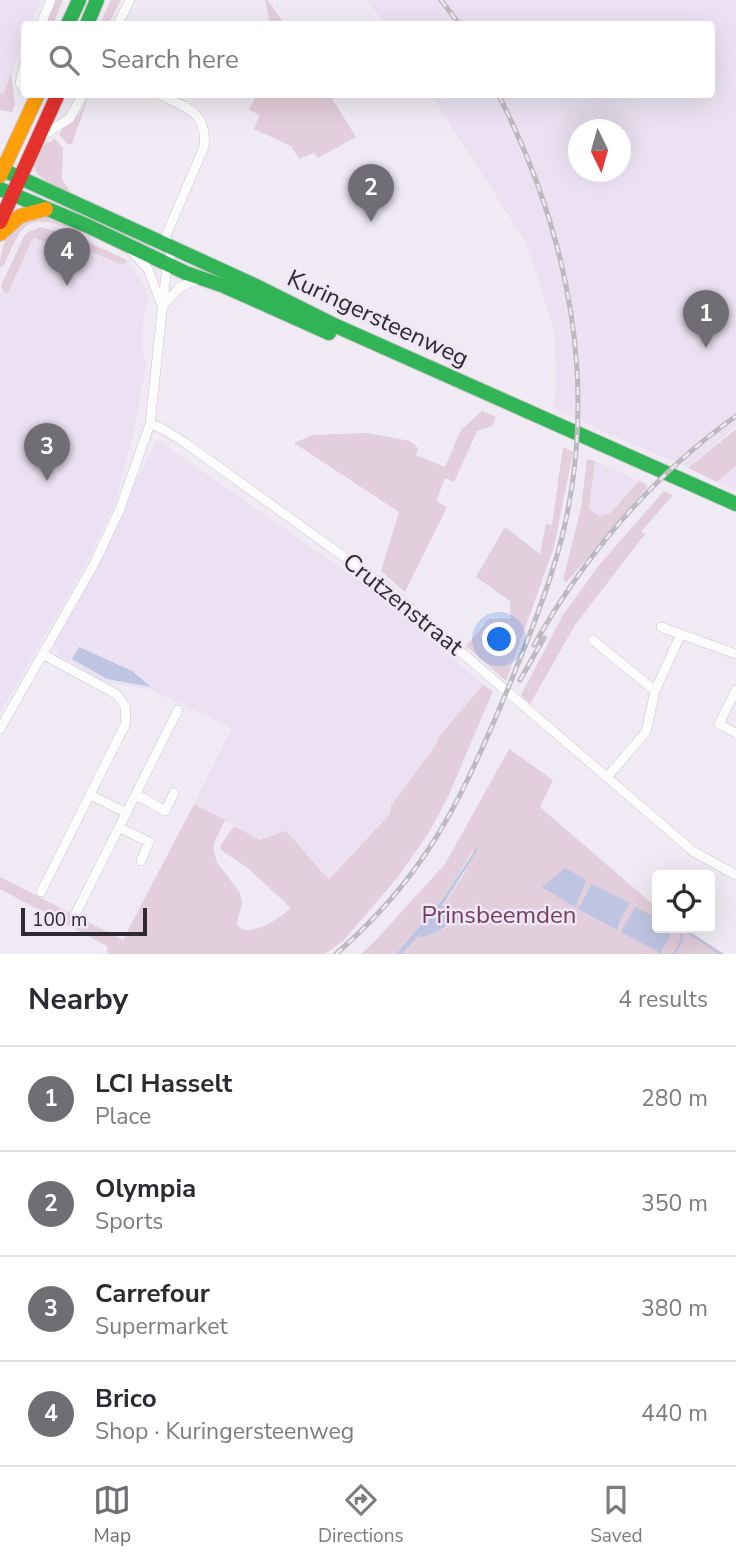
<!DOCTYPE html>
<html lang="en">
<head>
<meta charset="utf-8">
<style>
	:root { --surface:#fff; --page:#f2f2f3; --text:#2b2b33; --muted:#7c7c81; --line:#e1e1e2; --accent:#716d74 }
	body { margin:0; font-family:"Nunito Sans",sans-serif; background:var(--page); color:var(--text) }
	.controls { position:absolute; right:21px; bottom:21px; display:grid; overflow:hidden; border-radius:7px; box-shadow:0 7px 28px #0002 }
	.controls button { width:63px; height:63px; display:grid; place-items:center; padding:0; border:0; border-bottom:2px solid var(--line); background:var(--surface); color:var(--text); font:35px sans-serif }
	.compass { position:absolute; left:568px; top:119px; width:63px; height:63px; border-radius:50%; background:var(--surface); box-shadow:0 7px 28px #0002; rotate:175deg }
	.scale { position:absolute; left:21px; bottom:18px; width:126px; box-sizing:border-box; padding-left:7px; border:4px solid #2d2a30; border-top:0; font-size:19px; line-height:24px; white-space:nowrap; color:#2d2a30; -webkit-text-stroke:5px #efe6f7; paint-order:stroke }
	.you { position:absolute; left:500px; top:640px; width:24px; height:24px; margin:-18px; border:5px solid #fff; border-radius:50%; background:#1a73e8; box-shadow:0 0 0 10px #1a73e833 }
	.badge { display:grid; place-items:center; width:46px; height:46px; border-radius:50%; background:var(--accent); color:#fff; font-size:23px; font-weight:700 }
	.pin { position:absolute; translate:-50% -58px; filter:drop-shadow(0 2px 4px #0008) }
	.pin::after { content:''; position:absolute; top:37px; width:24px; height:21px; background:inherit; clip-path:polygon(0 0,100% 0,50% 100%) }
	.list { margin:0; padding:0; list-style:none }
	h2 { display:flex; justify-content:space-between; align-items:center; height:91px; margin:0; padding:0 28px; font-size:30px }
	h2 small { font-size:23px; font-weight:400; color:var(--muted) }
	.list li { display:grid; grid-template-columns:46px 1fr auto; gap:21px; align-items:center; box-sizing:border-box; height:105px; padding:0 28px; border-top:2px solid var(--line) }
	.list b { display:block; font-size:26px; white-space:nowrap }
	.list p { margin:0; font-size:23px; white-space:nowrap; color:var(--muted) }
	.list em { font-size:23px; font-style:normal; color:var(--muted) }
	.icon { flex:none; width:38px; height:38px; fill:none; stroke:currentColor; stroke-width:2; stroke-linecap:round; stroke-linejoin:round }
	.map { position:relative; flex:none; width:736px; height:954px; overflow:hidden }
	.search { position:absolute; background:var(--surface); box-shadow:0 7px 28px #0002; left:21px; right:21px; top:21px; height:77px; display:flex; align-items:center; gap:18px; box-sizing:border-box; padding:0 24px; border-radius:7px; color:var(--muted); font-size:26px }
	.sheet { height:511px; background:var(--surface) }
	nav { display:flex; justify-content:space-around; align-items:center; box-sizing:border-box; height:98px; border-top:2px solid var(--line); background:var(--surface); font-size:19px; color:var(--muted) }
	nav a { display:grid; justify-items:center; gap:4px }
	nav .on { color:var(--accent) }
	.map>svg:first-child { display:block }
</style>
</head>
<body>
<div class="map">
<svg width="736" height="954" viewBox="0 0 736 954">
	<rect width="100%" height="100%" fill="#efeaf3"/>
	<path fill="#ebe1f2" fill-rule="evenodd" d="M 0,0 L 41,0 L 31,24 L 24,24 L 24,41 L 3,94 L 0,93 Z
		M 366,0 L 736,0 L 736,426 L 689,467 L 624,441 L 552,407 L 556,393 L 555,335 L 530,253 L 525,241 L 431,95 L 712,94 L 712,24 L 386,24 ZM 578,130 L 620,130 L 620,172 L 578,172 Z
		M 39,237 L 83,258 L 88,250 L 118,263 L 127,260 L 144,285 L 148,298 L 144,313 L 142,342 L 146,365 L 135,427 L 115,504 L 86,564 L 0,713 L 0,295 L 2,290 L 8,292 L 32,240 Z
		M 155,443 L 162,443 L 378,594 L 483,685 L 441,734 L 390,814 L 328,879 L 296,841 L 260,840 L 194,804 L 232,728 L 150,689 L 107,683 L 60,656 L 53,642 L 121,513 Z
		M 595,461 L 639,481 L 605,517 L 600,517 L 589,509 Z
		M 736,466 L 736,490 L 717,482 L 727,474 Z"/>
	<path fill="#e3cedb" d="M 54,0 L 63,0 L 53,24 L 45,24 Z
		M 111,0 L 121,0 L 108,24 L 100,24 Z
		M 265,0 L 268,0 L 284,24 L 270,24 Z
		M 11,74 L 15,104 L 12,112 L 0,110 L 0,93 L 3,94 Z
		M 257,94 L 330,95 L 356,137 L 318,158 L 314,153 L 299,159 L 291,146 L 254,129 L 260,115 L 249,110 Z
		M 89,95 L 72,144 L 67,144 L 59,134 L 62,131 L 61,128 L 79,115 Z
		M 54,138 L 63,148 L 62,179 L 71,193 C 60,188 30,178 34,161 C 36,154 43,147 47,141 L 50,143 Z
		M 41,215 L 76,227 L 76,230 C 26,213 24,220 4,265 L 0,267 C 0,254 6,230 19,222 C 25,219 34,217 41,215 Z
		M 41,227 L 79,238 L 127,260 L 124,264 L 117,263 L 88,250 L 84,258 L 35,238 L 32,240 L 8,293 L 2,290 L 1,286 L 24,236 L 28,232 Z
		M 482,411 L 496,417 L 492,426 L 477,431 L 454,482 L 445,478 L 436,501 L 447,507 L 405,592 L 381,571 L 399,512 L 294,443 L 313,435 L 367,433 L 410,441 L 418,448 L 416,455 L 445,467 L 461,430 Z
		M 736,429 L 736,466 L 717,482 L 688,468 Z
		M 563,447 L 573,452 L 554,547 L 506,681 L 466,646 L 489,619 L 511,618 L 510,601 L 476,577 L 505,527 L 540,554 L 546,524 L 552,525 Z
		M 587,459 L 595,461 L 589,508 L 600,517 L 610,513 L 639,481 L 648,486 L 567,582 L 563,580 L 581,508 Z
		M 664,491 L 673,495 L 641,532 L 645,534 L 575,625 L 530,704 L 521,695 L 563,615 L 600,564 Z
		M 483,685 L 493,691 L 447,799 L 429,832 L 398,877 L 344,940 L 325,954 L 108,954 L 107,946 L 0,889 L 0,877 L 123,940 L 194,804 L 225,820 L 214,843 L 214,852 L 217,862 L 240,893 L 242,903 L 237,923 L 241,929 C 259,934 278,918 291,908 L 249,869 L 221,850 L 220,846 L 234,826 L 260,840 L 285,831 C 301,845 313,864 329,879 L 390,814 L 391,806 L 434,747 L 441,734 Z
		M 509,749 L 553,780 L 540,807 L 657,908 L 657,928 L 681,928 L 725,954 L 402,954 L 419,934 L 446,928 L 461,918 L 450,907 L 442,907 L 465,872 L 474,849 L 442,900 L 396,954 L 361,954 L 376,940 L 445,864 Z"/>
	<path fill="#bdc5e2" d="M 79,647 L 132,671 L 151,687 L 107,679 L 72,659 Z
		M 477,847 L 477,851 L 442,906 L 453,909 L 461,920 L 426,936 L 421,937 L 419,935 L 402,954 L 396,954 L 442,900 Z
		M 565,868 L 585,879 L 586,881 L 575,907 L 542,887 Z
		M 592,884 L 630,903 L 620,920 L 617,930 L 578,909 Z
		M 635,907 L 657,918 L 657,928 L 672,929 L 668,941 L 662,949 L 662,954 L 621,932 Z"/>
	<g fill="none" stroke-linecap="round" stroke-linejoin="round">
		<path stroke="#bdc5e2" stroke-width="2.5" d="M 674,954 L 682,940 L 681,931 L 688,932 L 721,954"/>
		<defs>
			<path id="street" d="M 41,24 L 51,0
				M 118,24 L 130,0
				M 24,66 L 20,83 L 24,89
				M 41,137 L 70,118 L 83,94
				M 132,252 L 148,269 L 162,306
				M 162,307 L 180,287 L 199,279
				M 150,424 L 161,428 L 184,442 L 382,584 L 694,852 L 736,875
				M 661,627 L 736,654
				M 593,640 L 655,691
				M 736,690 L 719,724 L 736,733
				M 0,729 L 94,564 L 120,509 L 150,424 L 166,274 L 172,248 L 165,238 L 204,147 C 208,111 185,107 158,94
				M 607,777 L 646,732 L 655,691 L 681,634
				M 136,794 L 165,811 L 174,793
				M 90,795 L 127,813
				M 120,828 L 149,842 L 141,861
				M 41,892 L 126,723 L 125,706 L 116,694 L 44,655
				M 76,913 L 178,710"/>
			<path id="fast" d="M 68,24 L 79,0
				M 87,24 L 97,0
				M 3,170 L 256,286 L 334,325 L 736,504
				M 0,189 L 88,226 L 186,273 L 224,286 L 329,333"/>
			<path id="slow" d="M 0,176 L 38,94
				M 0,234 L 20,216 L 46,209"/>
			<path id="jam" d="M 0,222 L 58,94"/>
		</defs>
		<use href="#street" stroke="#c9c6cc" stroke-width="10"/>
		<use href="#fast" stroke="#c9c6cc" stroke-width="16"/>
		<use href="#slow" stroke="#c9c6cc" stroke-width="16"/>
		<use href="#jam" stroke="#c9c6cc" stroke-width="16"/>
		<use href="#street" stroke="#fdfcfd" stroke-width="9"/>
		<use href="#fast" stroke="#30b455" stroke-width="14"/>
		<use href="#slow" stroke="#ff9f0a" stroke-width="14"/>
		<use href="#jam" stroke="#e5322d" stroke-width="14"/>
		<defs>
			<path id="rail" d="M 441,0 L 459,24
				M 534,645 C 585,555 652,476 736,416
				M 520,680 L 544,638
				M 336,954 C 422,879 457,809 501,705 C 523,652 546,597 561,541 C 600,387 569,233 498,94"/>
		</defs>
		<use href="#rail" stroke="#bcbabd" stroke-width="5"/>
		<use href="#rail" stroke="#efe6f7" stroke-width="2.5" stroke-dasharray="8" stroke-linecap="butt"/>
	</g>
	<g text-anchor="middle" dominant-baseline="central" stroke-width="5" stroke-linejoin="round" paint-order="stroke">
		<g font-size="24" fill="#2d2a30" stroke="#efe6f7">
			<text transform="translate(378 318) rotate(25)">Kuringersteenweg</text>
			<text transform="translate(403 604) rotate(39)">Crutzenstraat</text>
		</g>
		<g font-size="24" fill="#76405c" stroke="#efe6f7">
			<text x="499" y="915">Prinsbeemden</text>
		</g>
	</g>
</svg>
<div class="controls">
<button><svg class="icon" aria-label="locate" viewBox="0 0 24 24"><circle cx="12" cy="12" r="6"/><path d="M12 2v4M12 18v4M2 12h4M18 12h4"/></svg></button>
</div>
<svg class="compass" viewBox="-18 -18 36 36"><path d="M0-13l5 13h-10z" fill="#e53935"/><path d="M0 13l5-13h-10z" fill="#7c7c81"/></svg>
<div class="scale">100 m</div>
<div class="you"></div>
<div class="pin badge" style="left:706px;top:348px">1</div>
<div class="pin badge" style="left:371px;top:222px">2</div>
<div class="pin badge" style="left:47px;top:481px">3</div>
<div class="pin badge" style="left:67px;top:286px">4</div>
<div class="search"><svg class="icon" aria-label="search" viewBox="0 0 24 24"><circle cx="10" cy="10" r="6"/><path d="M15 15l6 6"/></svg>Search here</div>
</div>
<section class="sheet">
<h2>Nearby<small>4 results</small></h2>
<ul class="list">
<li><span class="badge">1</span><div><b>LCI Hasselt</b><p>Place</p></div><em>280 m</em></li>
<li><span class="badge">2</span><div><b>Olympia</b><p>Sports</p></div><em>350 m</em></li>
<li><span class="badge">3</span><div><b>Carrefour</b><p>Supermarket</p></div><em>380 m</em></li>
<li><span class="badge">4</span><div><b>Brico</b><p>Shop · Kuringersteenweg</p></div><em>440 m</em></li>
</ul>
</section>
<nav>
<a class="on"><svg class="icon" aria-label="map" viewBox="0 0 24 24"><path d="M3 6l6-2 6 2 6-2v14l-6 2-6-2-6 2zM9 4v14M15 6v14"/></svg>Map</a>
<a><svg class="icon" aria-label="directions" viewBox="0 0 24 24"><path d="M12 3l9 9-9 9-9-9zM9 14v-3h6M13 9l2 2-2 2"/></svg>Directions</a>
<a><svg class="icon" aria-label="saved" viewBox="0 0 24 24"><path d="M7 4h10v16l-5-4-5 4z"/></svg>Saved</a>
</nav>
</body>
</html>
